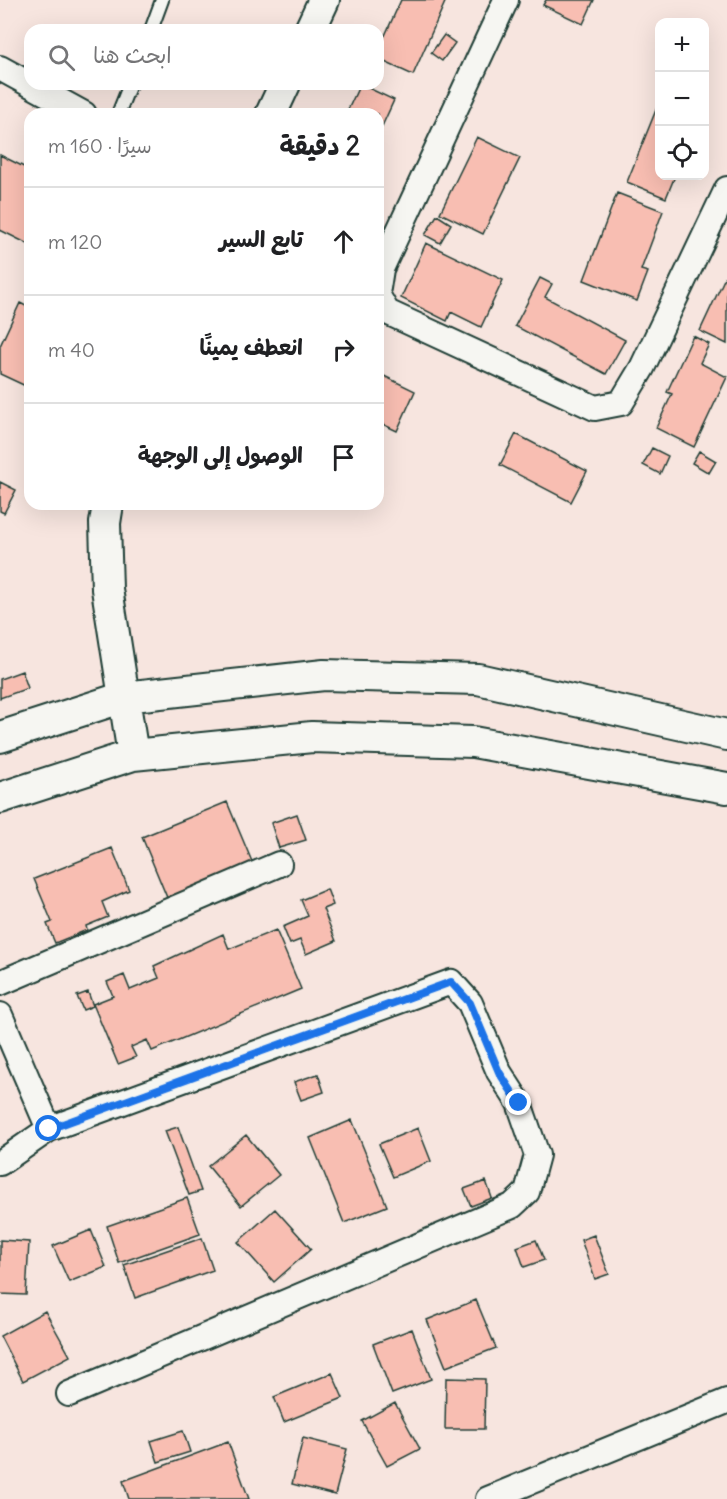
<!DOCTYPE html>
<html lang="ar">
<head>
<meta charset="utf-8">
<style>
	:root { --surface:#fff; --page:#f6f6f6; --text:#202124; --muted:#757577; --line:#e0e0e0 }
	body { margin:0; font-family:Delius,"Playpen Sans Arabic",sans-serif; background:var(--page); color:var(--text); direction:rtl }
	.controls { position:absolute; right:18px; top:18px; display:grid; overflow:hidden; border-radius:12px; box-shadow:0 6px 24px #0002 }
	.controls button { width:54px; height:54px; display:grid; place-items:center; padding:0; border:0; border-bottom:2px solid var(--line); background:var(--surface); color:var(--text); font:30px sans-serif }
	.stop { position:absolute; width:18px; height:18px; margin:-14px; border:4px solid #1a73e8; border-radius:50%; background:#fff }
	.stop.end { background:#1a73e8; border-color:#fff; box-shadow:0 2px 6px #0008 }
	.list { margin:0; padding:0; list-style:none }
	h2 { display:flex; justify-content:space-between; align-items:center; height:78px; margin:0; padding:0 24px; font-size:26px }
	h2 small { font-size:20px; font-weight:400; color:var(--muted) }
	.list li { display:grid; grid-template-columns:39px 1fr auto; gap:18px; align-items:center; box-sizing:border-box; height:108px; padding:0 24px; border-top:2px solid var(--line) }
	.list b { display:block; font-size:22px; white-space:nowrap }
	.list em { font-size:20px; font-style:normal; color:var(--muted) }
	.icon { flex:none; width:33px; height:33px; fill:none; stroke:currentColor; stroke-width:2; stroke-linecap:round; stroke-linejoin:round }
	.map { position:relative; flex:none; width:727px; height:1499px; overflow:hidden; direction:ltr }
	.search { position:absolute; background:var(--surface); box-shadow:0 6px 24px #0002; left:24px; top:24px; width:360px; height:66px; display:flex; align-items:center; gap:15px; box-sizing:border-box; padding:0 21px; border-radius:18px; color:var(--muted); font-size:22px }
	.panel { position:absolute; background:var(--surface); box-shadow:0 6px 24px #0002; left:24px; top:108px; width:360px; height:402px; border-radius:18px; direction:rtl }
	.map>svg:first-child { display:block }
</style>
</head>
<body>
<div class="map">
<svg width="727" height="1499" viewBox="0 0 727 1499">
	<rect width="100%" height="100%" fill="#f7e5df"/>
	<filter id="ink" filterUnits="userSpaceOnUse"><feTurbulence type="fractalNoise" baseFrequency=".0167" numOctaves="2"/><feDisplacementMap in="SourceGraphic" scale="12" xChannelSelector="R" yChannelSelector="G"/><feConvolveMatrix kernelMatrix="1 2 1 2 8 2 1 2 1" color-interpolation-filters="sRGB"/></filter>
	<g filter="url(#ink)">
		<path fill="#f8beb2" stroke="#1f3d34" stroke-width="1.5" d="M 401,0 L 446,0 L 413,75 L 378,59 L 378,51 Z
			M 546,0 L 594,0 L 583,24 L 543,5 Z
			M 444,35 L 455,43 L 442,61 L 431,53 Z
			M 360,84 L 394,100 L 378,135 L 378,114 L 346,114 Z
			M 658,105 L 660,176 L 675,176 L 666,198 L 627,182 Z
			M 477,137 L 520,158 L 483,234 L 440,213 Z
			M 0,155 L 30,170 L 30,245 L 0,230 Z
			M 617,193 L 663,211 L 641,270 L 648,272 L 637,301 L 584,280 Z
			M 437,215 L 451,224 L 440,243 L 425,235 Z
			M 426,243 L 503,280 L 481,327 L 451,312 L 447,321 L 401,298 Z
			M 727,273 L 727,344 L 700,331 Z
			M 540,278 L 552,284 L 545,297 L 625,340 L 606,374 L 515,326 Z
			M 20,303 L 30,308 L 30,388 L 0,374 L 0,346 Z
			M 693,336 L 709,344 L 700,363 L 727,377 L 694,447 L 656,428 L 672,394 L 667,392 Z
			M 378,373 L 415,391 L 397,431 L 378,422 Z
			M 516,434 L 587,471 L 571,502 L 500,465 Z
			M 652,448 L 668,456 L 660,474 L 643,465 Z
			M 699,451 L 716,461 L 709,473 L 692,463 Z
			M 0,482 L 16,490 L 4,513 L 0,511 Z
			M 22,671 L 28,688 L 0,698 L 0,679 Z
			M 227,802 L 253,864 L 168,900 L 142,837 Z
			M 297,814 L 306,840 L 279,848 L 271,823 Z
			M 112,848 L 129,890 L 102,902 L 108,917 L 86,926 L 87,930 L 55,943 L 47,924 L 52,922 L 34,879 Z
			M 327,889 L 333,905 L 323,909 L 336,941 L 306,954 L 300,940 L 290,944 L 283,927 L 308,916 L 301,900 Z
			M 276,930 L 301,989 L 152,1051 L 147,1040 L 131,1047 L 136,1057 L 118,1064 L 93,1004 L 113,996 L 107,982 L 124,975 L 130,990 L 159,978 L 154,966 L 223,934 L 229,949 Z
			M 88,992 L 93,1006 L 83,1010 L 77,996 Z
			M 318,1074 L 324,1092 L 301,1100 L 294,1082 Z
			M 352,1120 L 387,1206 L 344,1223 L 310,1138 Z
			M 178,1127 L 201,1191 L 189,1195 L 165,1131 Z
			M 418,1128 L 431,1161 L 393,1177 L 379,1144 Z
			M 246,1135 L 279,1175 L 241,1206 L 208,1166 Z
			M 486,1181 L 492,1198 L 471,1206 L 464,1189 Z
			M 187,1198 L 200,1234 L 119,1263 L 107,1226 Z
			M 275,1209 L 311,1249 L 274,1282 L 238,1242 Z
			M 91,1230 L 106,1267 L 69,1282 L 53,1246 Z
			M 594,1235 L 609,1274 L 595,1279 L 581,1240 Z
			M 202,1238 L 213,1270 L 135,1298 L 124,1265 Z
			M 0,1240 L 29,1242 L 26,1295 L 0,1294 Z
			M 536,1240 L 544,1260 L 524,1267 L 517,1247 Z
			M 476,1300 L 496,1348 L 446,1367 L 427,1320 Z
			M 45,1311 L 70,1356 L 23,1381 L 0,1336 Z
			M 412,1329 L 431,1379 L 392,1394 L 373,1344 Z
			M 332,1373 L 343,1398 L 284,1422 L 274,1397 Z
			M 446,1378 L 485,1379 L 484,1429 L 445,1429 Z
			M 395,1403 L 420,1449 L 387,1466 L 362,1421 Z
			M 183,1431 L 190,1452 L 158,1462 L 151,1441 Z
			M 303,1438 L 347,1449 L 335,1495 L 292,1484 Z
			M 228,1442 L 249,1499 L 129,1499 L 123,1481 Z"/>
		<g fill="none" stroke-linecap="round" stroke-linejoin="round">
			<defs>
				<path id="service" d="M 151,30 L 162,0
					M 118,114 L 130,84"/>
				<path id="minor" d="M 0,68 L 84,114
					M 378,288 L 381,269 L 506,0
					M 378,296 L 387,312 L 595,408 L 621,403 L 642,368 L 727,189
					M 0,983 L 279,864
					M 0,1015 L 49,1129
					M 0,1163 L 49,1129 L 451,982 L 470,1003 L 499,1072 L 519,1103 L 537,1155 L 527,1192 L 512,1206 L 69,1394
					M 488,1499 L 727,1401"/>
				<path id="tertiary" d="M 310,30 L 324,0
					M 271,114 L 285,84
					M 108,504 L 105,523 L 107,589 L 133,755
					M 0,737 L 124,697 L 324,675 L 478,679 L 727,735
					M 0,798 L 133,755 L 312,737 L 473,742 L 727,788"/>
			</defs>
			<use href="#service" stroke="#1f3d34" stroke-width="16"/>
			<use href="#minor" stroke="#1f3d34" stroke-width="28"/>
			<use href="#tertiary" stroke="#1f3d34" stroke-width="34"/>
			<use href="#service" stroke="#f6f6f2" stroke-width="12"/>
			<use href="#minor" stroke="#f6f6f2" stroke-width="24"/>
			<use href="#tertiary" stroke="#f6f6f2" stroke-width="30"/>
		</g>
	</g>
	<g fill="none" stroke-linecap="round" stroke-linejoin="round" filter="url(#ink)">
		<path stroke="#1a73e8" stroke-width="8" d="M 49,1129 L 451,982 L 470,1003 L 499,1072 L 519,1103"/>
	</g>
</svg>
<div class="controls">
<button>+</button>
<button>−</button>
<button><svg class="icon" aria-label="locate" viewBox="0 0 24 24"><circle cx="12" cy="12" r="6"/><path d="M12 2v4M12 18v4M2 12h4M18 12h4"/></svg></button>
</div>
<div class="stop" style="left:49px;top:1129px"></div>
<div class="stop end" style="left:519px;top:1103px"></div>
<div class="search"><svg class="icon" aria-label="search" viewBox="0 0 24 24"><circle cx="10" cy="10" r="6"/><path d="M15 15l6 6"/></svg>ابحث هنا</div>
<section class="panel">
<h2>2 دقيقة<small>سيرًا · 160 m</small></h2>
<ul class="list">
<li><svg class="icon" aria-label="ahead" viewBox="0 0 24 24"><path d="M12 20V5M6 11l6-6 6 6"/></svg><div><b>تابع السير</b></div><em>120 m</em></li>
<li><svg class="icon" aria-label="right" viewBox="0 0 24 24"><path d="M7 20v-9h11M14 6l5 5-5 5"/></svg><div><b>انعطف يمينًا</b></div><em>40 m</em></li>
<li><svg class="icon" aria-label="arrive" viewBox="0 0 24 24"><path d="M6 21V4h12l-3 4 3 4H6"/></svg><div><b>الوصول إلى الوجهة</b></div></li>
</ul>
</section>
</div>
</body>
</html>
